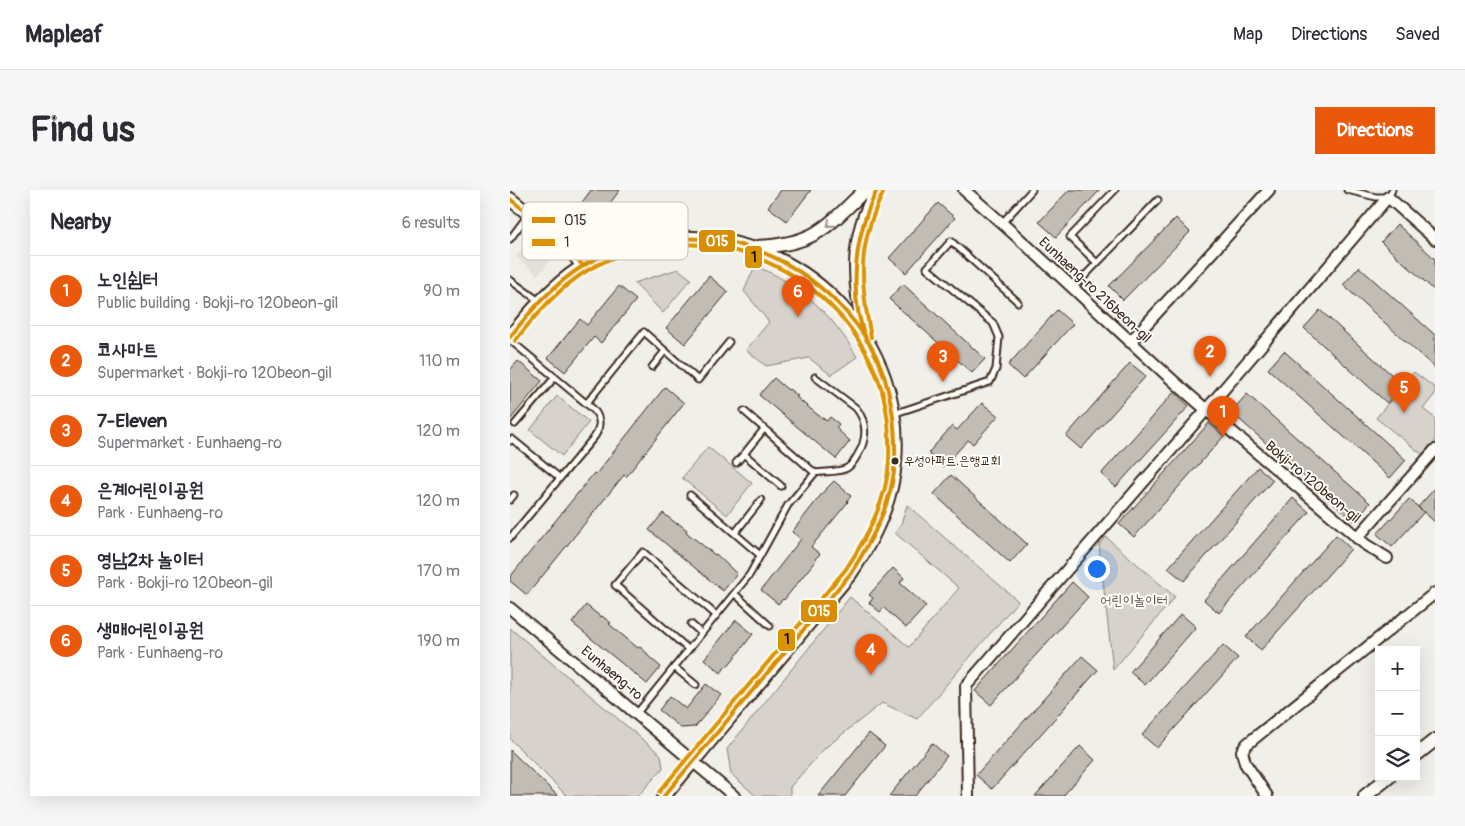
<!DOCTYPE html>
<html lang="en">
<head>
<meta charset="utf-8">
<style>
	:root { --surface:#fff; --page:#f7f7f7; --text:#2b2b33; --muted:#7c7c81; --line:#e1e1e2; --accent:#ea580c }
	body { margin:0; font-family:Pangolin,"Poor Story",sans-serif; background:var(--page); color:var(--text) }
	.controls { position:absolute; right:15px; bottom:15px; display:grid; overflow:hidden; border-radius:0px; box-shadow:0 5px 20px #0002 }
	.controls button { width:45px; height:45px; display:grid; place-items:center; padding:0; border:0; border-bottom:1px solid var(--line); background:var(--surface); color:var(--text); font:25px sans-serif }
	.you { position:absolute; left:586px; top:378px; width:18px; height:18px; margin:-12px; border:4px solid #fff; border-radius:50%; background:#1a73e8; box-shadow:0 0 0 8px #1a73e833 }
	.badge { display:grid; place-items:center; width:32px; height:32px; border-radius:50%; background:var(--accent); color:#fff; font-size:16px; font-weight:700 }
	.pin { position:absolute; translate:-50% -41px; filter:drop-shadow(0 1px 2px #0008) }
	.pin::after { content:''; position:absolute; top:26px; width:18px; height:15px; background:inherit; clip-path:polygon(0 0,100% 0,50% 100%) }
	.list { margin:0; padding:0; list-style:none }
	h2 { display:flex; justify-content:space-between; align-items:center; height:65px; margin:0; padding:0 20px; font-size:21px }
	h2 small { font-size:16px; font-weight:400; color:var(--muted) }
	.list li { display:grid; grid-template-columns:32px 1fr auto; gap:15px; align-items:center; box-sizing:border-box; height:70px; padding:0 20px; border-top:1px solid var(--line) }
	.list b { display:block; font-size:19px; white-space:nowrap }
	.list p { margin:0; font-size:16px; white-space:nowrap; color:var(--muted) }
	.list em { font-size:16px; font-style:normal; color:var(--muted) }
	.icon { flex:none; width:28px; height:28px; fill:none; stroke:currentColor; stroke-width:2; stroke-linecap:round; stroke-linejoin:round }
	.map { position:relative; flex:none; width:925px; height:606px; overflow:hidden; border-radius:0px }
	header { display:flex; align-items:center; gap:30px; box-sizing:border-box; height:70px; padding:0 25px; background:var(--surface); border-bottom:1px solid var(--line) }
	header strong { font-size:24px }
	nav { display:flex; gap:28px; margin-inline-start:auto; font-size:18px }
	.intro { display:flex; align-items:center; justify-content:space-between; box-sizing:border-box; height:120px; padding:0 30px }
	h1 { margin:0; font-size:35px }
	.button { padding:12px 22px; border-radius:0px; background:var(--accent); color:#fff; font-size:18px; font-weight:700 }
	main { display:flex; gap:30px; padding:0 30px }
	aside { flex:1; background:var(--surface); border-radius:0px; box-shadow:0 5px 20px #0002 }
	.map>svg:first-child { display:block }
</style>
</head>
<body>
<header>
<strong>Mapleaf</strong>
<nav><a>Map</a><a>Directions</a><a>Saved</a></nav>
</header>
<div class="intro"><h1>Find us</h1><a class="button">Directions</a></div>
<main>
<aside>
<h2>Nearby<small>6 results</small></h2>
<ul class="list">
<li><span class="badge">1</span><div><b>노인쉼터</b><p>Public building · Bokji-ro 120beon-gil</p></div><em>90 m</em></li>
<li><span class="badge">2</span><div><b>코사마트</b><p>Supermarket · Bokji-ro 120beon-gil</p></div><em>110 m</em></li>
<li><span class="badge">3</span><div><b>7-Eleven</b><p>Supermarket · Eunhaeng-ro</p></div><em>120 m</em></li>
<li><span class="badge">4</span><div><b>은계어린이공원</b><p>Park · Eunhaeng-ro</p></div><em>120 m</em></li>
<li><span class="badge">5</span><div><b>영남2차 놀이터</b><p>Park · Bokji-ro 120beon-gil</p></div><em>170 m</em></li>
<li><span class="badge">6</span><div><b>생매어린이공원</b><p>Park · Eunhaeng-ro</p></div><em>190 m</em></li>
</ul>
</aside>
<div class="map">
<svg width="925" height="606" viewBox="0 0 925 606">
	<rect width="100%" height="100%" fill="#f1efea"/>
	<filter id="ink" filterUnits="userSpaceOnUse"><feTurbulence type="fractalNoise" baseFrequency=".02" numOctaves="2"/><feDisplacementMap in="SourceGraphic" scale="10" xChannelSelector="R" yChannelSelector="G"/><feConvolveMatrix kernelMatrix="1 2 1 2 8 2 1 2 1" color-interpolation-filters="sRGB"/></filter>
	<g filter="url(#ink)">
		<path fill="#e3e0da" d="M 25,44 L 40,55 L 43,61 L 41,70 L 28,85 L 6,67 Z"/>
		<path fill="#d7d2cc" stroke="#897e75" d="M 245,76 C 291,94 323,125 347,167 L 321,185 L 299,168 L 256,176 L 236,160 L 259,132 L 234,101 Z
			M 168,79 L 181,89 L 153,123 L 124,93 Z
			M 904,182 L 925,198 L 925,204 L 913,219 L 925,228 L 925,252 L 914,266 L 866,228 Z
			M 47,206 L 79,232 L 52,266 L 20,240 Z
			M 198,257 L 242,293 L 217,325 L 172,288 Z
			M 397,315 L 508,411 L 407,529 L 372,513 L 315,558 L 280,597 L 280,606 L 246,606 L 221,584 L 217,559 L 340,407 L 399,457 L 449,398 L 385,343 L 391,334 Z
			M 596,347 L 665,407 L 603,480 L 589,355 Z
			M 0,438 L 151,565 L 153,578 L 128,606 L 57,606 L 0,549 Z"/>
		<path fill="#c1bcb4" stroke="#3b2a1e" d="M 81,0 L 110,0 L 85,33 L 67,19 Z
			M 271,0 L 301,0 L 277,31 L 258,17 Z
			M 559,0 L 590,0 L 546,47 L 529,32 Z
			M 428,13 L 445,28 L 396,83 L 379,68 Z
			M 666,28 L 680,42 L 613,110 L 599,96 Z
			M 887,34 L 925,69 L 925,101 L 871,52 Z
			M 849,77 L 925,145 L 925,178 L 833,95 Z
			M 199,86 L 218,102 L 175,154 L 156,138 Z
			M 393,94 L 475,169 L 462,183 L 379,109 Z
			M 109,96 L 126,110 L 91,153 L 84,147 L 55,182 L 38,168 L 70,129 L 77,135 Z
			M 547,120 L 563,134 L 513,189 L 498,175 Z
			M 810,120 L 893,195 L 877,213 L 794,138 Z
			M 774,161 L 896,270 L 880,288 L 758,179 Z
			M 8,171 L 32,191 L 0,230 L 0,180 Z
			M 620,173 L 636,186 L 571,259 L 556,246 Z
			M 264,188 L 278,200 L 279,199 L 288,206 L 286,207 L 308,225 L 317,231 L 320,227 L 329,234 L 326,238 L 340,251 L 326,269 L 249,205 Z
			M 155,197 L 174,213 L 116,287 L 114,285 L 17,405 L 0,391 L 0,387 L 84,283 L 86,284 Z
			M 664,202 L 679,216 L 606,297 L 591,284 Z
			M 737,204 L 860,313 L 844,331 L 721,222 Z
			M 472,213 L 488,226 L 463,254 L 458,250 L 433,277 L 418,263 L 442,236 L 447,240 Z
			M 699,233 L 714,246 L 624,347 L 609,334 Z
			M 748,277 L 763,290 L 674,391 L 658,378 Z
			M 441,285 L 517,354 L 500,373 L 424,304 Z
			M 324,291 L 341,306 L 337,311 L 338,312 L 301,357 L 310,364 L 305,369 L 306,370 L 274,410 L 273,409 L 268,414 L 251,400 L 291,349 L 282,342 L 314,301 Z
			M 925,298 L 925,332 L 908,317 Z
			M 783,308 L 799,322 L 709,423 L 694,410 Z
			M 899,309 L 914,322 L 882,357 L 867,344 Z
			M 153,323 L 167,334 L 168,333 L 177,340 L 176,342 L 205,365 L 206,364 L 227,384 L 213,401 L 139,340 Z
			M 826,345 L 841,359 L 751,460 L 736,447 Z
			M 383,378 L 394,388 L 390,393 L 416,416 L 396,438 L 374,418 L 370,422 L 359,413 L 363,408 L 359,405 Z
			M 562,392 L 578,407 L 481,515 L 465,501 Z
			M 76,415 L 91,427 L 92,426 L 101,433 L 99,434 L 128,458 L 130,457 L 138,464 L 137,465 L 151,477 L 137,494 L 62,433 Z
			M 671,424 L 686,437 L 635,495 L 620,482 Z
			M 226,430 L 243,444 L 217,477 L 216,476 L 211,483 L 194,469 Z
			M 713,455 L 728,468 L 647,558 L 632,545 Z
			M 572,466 L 588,480 L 482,599 L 466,585 Z
			M 196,494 L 211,505 L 185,537 L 171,538 L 149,520 L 160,506 L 176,519 Z
			M 359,543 L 375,556 L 335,606 L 308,606 Z
			M 422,553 L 437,566 L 405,606 L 379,606 Z
			M 570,556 L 585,570 L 553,606 L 525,606 Z
			M 0,560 L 48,606 L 0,606 Z"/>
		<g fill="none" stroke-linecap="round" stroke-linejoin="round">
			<defs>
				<path id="service" d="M 837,0 L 866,7 L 878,7 L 882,0
					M 492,33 L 522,0
					M 0,49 L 18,25
					M 587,73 L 560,47 L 605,0
					M 0,90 L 29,111
					M 563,98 L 648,10
					M 0,150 L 83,219 C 91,228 91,236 85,246 L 0,348
					M 142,177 L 155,161
					M 76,214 L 134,142 L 188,190 L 219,152
					M 234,221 L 305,283
					M 383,224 L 480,192 L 486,179 L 489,147 L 483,133 L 417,78 L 441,51 L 508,112
					M 5,234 L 45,187
					M 254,239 L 234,264 L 271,296
					M 0,251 L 2,249 L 50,288
					M 226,273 L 234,264
					M 180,305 L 250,365
					M 0,310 L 4,305
					M 225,343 L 251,310
					M 225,404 L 260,436
					M 181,434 L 191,443
					M 178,459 L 105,395 L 133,362 L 206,425
					M 164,477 L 186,495
					M 127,523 L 240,384 L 278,315 L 305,283 C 315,281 328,283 337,278 C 342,275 344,271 347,266 C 357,250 358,233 346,218 L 305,187"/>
				<path id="minor" d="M 454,0 C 528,63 597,131 669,196 C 730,250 794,301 856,355 L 877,368
					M 620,152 L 759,0
					M 847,348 L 925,260
					M 0,418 L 224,606
					M 458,606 L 456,496 L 696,220 L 878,7 L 925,49
					M 757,606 L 735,573 L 732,561 L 737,554 L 925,403"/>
				<path id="tertiary" d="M 0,9 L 54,52 L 73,76
					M 247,57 C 305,54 316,38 355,0
					M 354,140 C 343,90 340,46 367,0
					M 0,147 C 18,124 36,103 60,85 C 95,59 141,46 184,48 C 301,52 395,154 385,272 C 382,312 363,350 341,383 L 154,606
					M 906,565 L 925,550
					M 855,606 L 879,587"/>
			</defs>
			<use href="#service" stroke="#3b2a1e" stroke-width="9"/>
			<use href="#minor" stroke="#3b2a1e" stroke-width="14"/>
			<use href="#tertiary" stroke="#3b2a1e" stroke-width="16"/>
			<use href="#service" stroke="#fdfcf7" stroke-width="5"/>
			<use href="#minor" stroke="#fdfcf7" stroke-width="10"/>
			<use href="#tertiary" stroke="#fdfcf7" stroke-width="12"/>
			<defs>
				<path id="bus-1" d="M 0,9 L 54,52 L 73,76
					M 0,147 C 21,120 44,94 73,76 C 111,53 157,44 200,50 C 209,51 218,52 227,54 C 291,70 355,125 375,189 C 383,216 386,244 385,271 C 383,312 362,350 341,383 L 154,606
					M 357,151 C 337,105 345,43 367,0"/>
				<path id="bus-2" d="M 361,147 C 350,92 347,55 373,3
					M 5,151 C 26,124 49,98 78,80 C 186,18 325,74 368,189 C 378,215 380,244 379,271 C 377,310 357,347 336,379 L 149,602"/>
			</defs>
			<use href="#bus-1" stroke="#fdfcf7" stroke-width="8"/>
			<use href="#bus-2" stroke="#fdfcf7" stroke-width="8"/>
			<use href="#bus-1" stroke="#d78e04" stroke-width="4"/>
			<use href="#bus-2" stroke="#db9304" stroke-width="4"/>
		</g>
		<defs><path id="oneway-chevron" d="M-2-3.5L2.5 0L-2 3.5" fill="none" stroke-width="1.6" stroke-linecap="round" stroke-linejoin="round" transform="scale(1.25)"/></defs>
		<use stroke="#9c938a" href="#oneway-chevron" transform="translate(320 34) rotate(139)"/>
	</g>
	<circle fill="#3b2a1e" stroke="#fdfcf7" stroke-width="2" cx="385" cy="271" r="4.5"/>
	<g text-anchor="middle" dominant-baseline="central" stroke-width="4" stroke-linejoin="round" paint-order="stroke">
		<g font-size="13" fill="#3b2a1e" stroke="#fdfcf7" text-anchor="start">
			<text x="394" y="271">우성아파트.은행교회</text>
		</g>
		<g font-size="14" fill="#3b2a1e" stroke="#fdfcf7">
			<text transform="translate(585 100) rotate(43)">Eunhaeng-ro 216beon-gil</text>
			<text transform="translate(803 292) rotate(40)">Bokji-ro 120beon-gil</text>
			<text transform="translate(102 483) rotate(40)">Eunhaeng-ro</text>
		</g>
		<g font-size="14" fill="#62544a" stroke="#fdfcf7">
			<text x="624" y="410">어린이놀이터</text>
		</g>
	</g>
	<rect x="12" y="12" width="166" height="58" rx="8" fill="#fdfcf7" stroke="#c3bdb6" stroke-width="1"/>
	<rect x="22" y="27" width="23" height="6" fill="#d78e04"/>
	<rect x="22" y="49" width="23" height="7" fill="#db9304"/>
	<g font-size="14" fill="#3b2a1e">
		<text x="54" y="35">015</text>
		<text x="54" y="57">1</text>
	</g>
	<g stroke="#fdfcf7" stroke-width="2">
		<rect x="188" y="39" width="38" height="24" rx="5" fill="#d78e04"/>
		<rect x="234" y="55" width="19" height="24" rx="5" fill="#db9304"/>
		<rect x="290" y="409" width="38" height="24" rx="5" fill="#d78e04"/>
		<rect x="267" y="438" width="19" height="24" rx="5" fill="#db9304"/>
	</g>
	<g font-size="14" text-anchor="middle" font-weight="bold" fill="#fff">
		<text x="207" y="56">015</text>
		<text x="309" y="426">015</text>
	</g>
	<g font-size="14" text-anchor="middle" font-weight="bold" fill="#111">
		<text x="244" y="72">1</text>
		<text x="277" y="454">1</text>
	</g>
</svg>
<div class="controls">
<button>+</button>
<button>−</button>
<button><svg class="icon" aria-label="layers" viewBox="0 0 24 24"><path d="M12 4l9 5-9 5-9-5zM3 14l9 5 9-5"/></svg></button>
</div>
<div class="you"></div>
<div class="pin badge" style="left:713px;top:247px">1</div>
<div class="pin badge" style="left:700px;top:187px">2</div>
<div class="pin badge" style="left:433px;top:192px">3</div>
<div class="pin badge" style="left:361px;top:485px">4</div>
<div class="pin badge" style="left:894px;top:223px">5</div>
<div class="pin badge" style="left:288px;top:127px">6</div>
</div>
</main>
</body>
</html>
